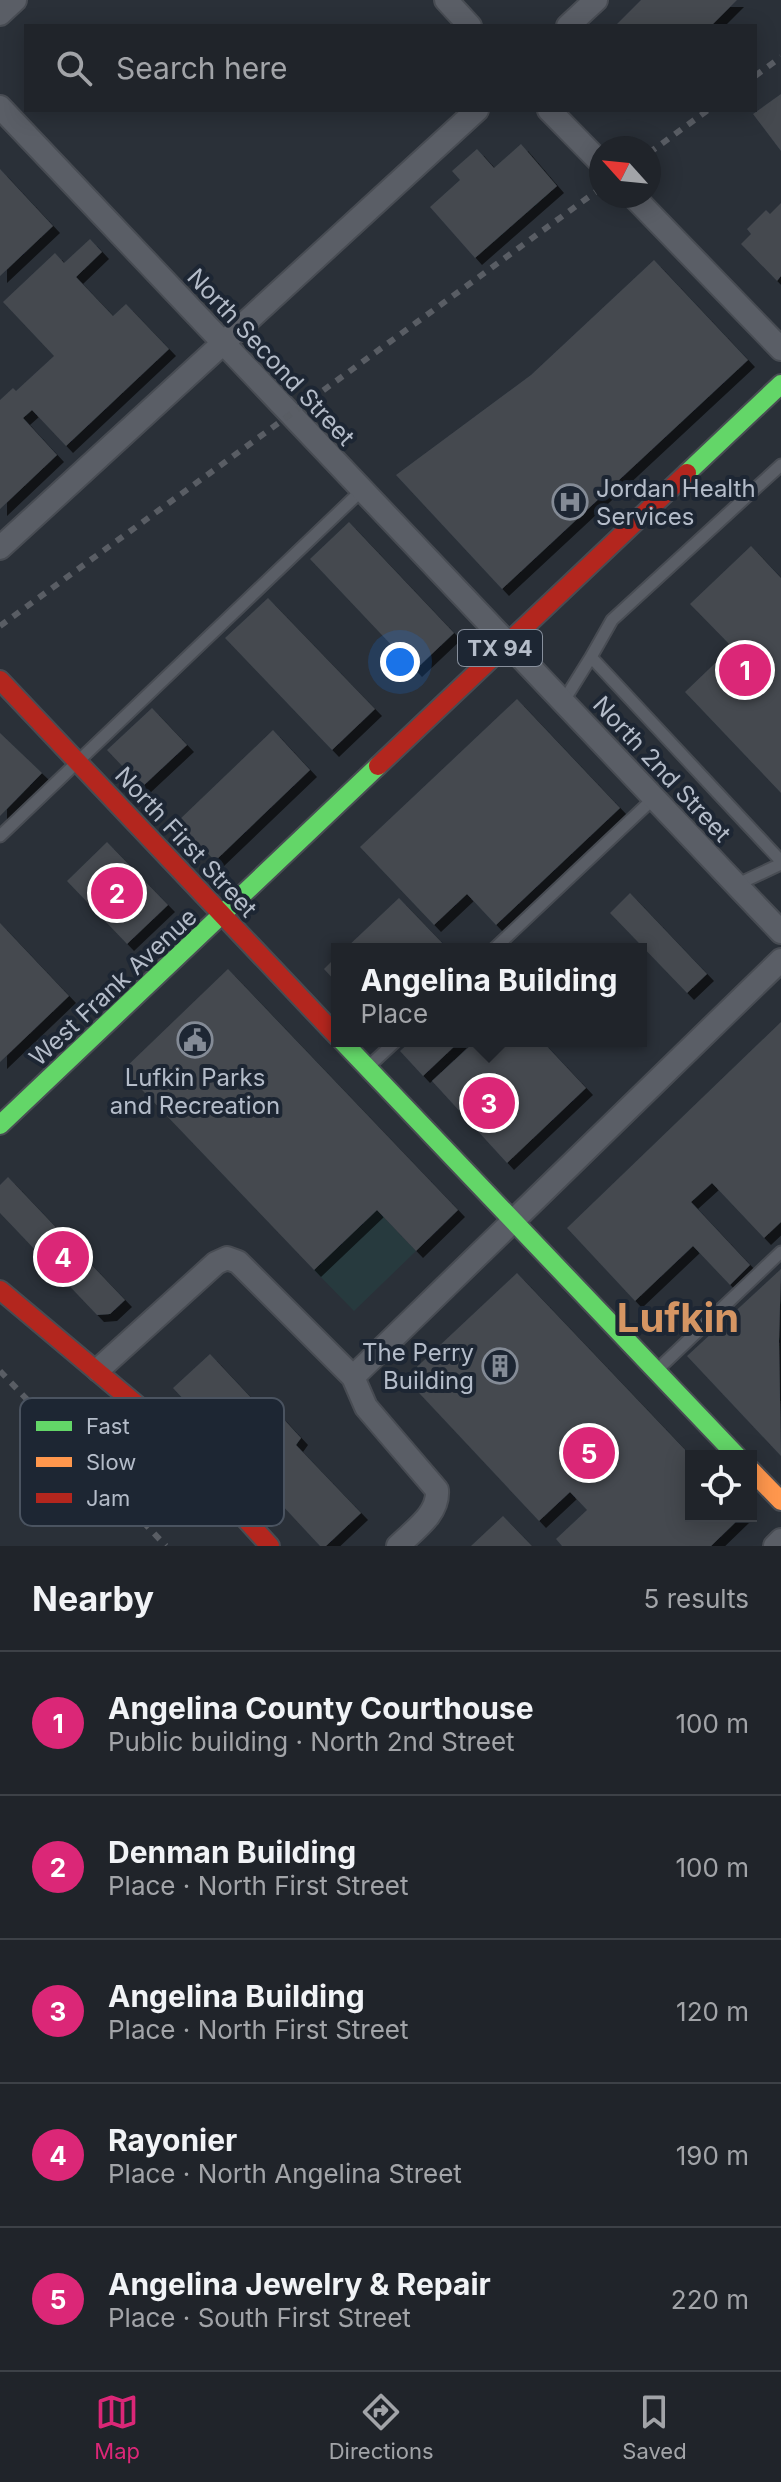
<!DOCTYPE html>
<html lang="en">
<head>
<meta charset="utf-8">
<style>
	:root { --surface:#20242a; --page:#2d3036; --text:#f1f3f6; --muted:#a2a4a8; --line:#3d4147; --accent:#db2777 }
	body { margin:0; font-family:Inter,sans-serif; background:var(--page); color:var(--text) }
	.controls { position:absolute; right:24px; bottom:24px; display:grid; overflow:hidden; border-radius:0px; box-shadow:0 4px 20px #0003 }
	.controls button { width:72px; height:72px; display:grid; place-items:center; padding:0; border:0; border-bottom:2px solid var(--line); background:var(--surface); color:var(--text); font:40px sans-serif }
	.compass { position:absolute; left:589px; top:136px; width:72px; height:72px; border-radius:50%; background:var(--surface); box-shadow:0 4px 20px #0003; rotate:297deg }
	.you { position:absolute; left:400px; top:662px; width:28px; height:28px; margin:-20px; border:6px solid #fff; border-radius:50%; background:#1a73e8; box-shadow:0 0 0 12px #1a73e833 }
	.badge { display:grid; place-items:center; width:52px; height:52px; border-radius:50%; background:var(--accent); color:#fff; font-size:26px; font-weight:700 }
	.pin { position:absolute; translate:-50% -50%; border:4px solid #fff; box-shadow:0 2px 8px #0006 }
	.popup { position:absolute; left:331px; top:943px; width:316px; height:104px; box-sizing:border-box; display:grid; place-content:center; border-radius:0px; background:var(--surface); filter:drop-shadow(0 2px 6px #0005); font-size:26px; white-space:nowrap; color:var(--muted) }
	.popup b { font-size:30px; color:var(--text) }
	.popup::after { content:''; position:absolute; left:50%; top:100%; margin-left:-16px; border:16px solid transparent; border-top-color:var(--surface) }
	.list { margin:0; padding:0; list-style:none }
	h2 { display:flex; justify-content:space-between; align-items:center; height:104px; margin:0; padding:0 32px; font-size:34px }
	h2 small { font-size:26px; font-weight:400; color:var(--muted) }
	.list li { display:grid; grid-template-columns:52px 1fr auto; gap:24px; align-items:center; box-sizing:border-box; height:144px; padding:0 32px; border-top:2px solid var(--line) }
	.list b { display:block; font-size:30px; white-space:nowrap }
	.list p { margin:0; font-size:26px; white-space:nowrap; color:var(--muted) }
	.list em { font-size:26px; font-style:normal; color:var(--muted) }
	.icon { flex:none; width:44px; height:44px; fill:none; stroke:currentColor; stroke-width:2; stroke-linecap:round; stroke-linejoin:round }
	.map { position:relative; flex:none; width:781px; height:1546px; overflow:hidden }
	.search { position:absolute; background:var(--surface); box-shadow:0 4px 20px #0003; left:24px; right:24px; top:24px; height:88px; display:flex; align-items:center; gap:20px; box-sizing:border-box; padding:0 28px; border-radius:0px; color:var(--muted); font-size:30px }
	.sheet { height:824px; background:var(--surface) }
	nav { display:flex; justify-content:space-around; align-items:center; box-sizing:border-box; height:112px; border-top:2px solid var(--line); background:var(--surface); font-size:22px; color:var(--muted) }
	nav a { display:grid; justify-items:center; gap:4px }
	nav .on { color:var(--accent) }
	.map>svg:first-child { display:block }
</style>
</head>
<body>
<div class="map">
<svg width="781" height="1546" viewBox="0 0 781 1546">
	<defs>
		<filter id="shadow"><feDropShadow dx="7" dy="7" stdDeviation="0" flood-color="#0009"/></filter>
	</defs>
	<rect width="100%" height="100%" fill="#2a3038"/>
	<path fill="#273a3e" d="M 377,1210 L 416,1251 L 354,1311 L 314,1270 Z"/>
	<path fill="#444950" filter="url(#shadow)" d="M 641,0 L 737,0 L 711,26 L 615,26 Z
		M 781,94 L 781,151 L 753,114 Z
		M 521,144 L 557,186 L 475,258 L 430,207 L 460,180 L 452,171 L 477,149 L 494,168 Z
		M 0,169 L 53,226 L 0,276 Z
		M 781,203 L 781,276 L 777,281 L 741,244 L 751,234 L 747,229 L 766,210 L 770,214 Z
		M 90,239 L 102,252 L 76,277 L 113,316 L 126,304 L 169,349 L 66,446 L 32,410 L 23,418 L 57,455 L 0,509 L 0,400 L 13,388 L 16,391 L 54,356 L 3,302 L 55,253 L 64,263 Z
		M 654,260 L 748,360 L 502,589 L 396,475 L 531,375 Z
		M 349,522 L 454,633 L 415,670 L 310,559 Z
		M 751,546 L 781,578 L 781,793 L 685,692 L 732,647 L 690,604 Z
		M 268,598 L 375,709 L 332,750 L 225,638 Z
		M 517,699 L 620,808 L 496,925 L 467,894 L 434,925 L 360,847 Z
		M 152,708 L 187,745 L 142,787 L 107,750 Z
		M 273,730 L 310,770 L 215,861 L 177,822 Z
		M 0,733 L 42,773 L 0,816 Z
		M 107,842 L 168,905 L 127,944 L 67,881 Z
		M 630,893 L 707,974 L 687,993 L 610,913 Z
		M 399,898 L 448,949 L 345,949 Z
		M 0,923 L 69,996 L 0,1062 Z
		M 337,956 L 337,983 L 324,969 Z
		M 228,969 L 458,1210 L 416,1251 L 377,1210 L 314,1270 L 123,1070 Z
		M 781,1022 L 781,1222 L 764,1238 L 712,1183 L 691,1202 L 750,1265 L 730,1285 L 693,1246 L 635,1301 L 567,1228 Z
		M 411,1041 L 460,1041 L 423,1076 L 400,1051 Z
		M 467,1041 L 542,1041 L 586,1088 L 507,1163 L 432,1081 L 471,1045 Z
		M 8,1177 L 125,1300 L 110,1314 L 97,1315 L 0,1213 L 0,1185 Z
		M 781,1269 L 779,1341 L 781,1456 L 687,1356 Z
		M 517,1273 L 691,1456 L 691,1516 L 742,1516 L 711,1546 L 562,1546 L 556,1539 L 587,1510 L 570,1492 L 539,1521 L 405,1378 Z
		M 210,1354 L 272,1420 L 279,1414 L 301,1438 L 296,1445 L 361,1513 L 326,1546 L 320,1546 L 173,1388 Z
		M 503,1516 L 532,1546 L 471,1546 Z"/>
	<g fill="none" stroke-linecap="round" stroke-linejoin="round">
		<defs>
			<path id="lane" d="M 781,465 L 612,620 L 591,657 L 781,861
				M 563,702 L 591,657
				M 0,836 L 361,491
				M 736,885 L 781,864
				M 494,949 L 654,798
				M 368,1067 L 396,1041
				M 656,1371 L 781,1252"/>
			<path id="street" d="M 446,0 L 470,26
				M 0,14 L 15,0
				M 568,26 L 596,0
				M 0,107 L 781,932
				M 549,110 L 601,163
				M 633,196 L 781,349
				M 0,548 L 477,110
				M 98,1370 L 216,1263 L 227,1258 L 238,1262 L 353,1377 L 366,1407 L 437,1490 C 439,1514 414,1530 398,1546
				M 353,1377 L 781,960
				M 775,1546 L 781,1540"/>
			<path id="fast" d="M 687,473 L 781,384
				M 342,1041 L 737,1456
				M 0,1125 L 378,766"/>
			<path id="slow" d="M 751,1470 L 781,1501"/>
			<path id="jam" d="M 0,680 L 337,1036
				M 378,766 L 687,473
				M 0,1290 L 156,1421 L 270,1546"/>
		</defs>
		<use href="#lane" stroke="#484c53" stroke-width="15"/>
		<use href="#street" stroke="#484c53" stroke-width="26"/>
		<use href="#fast" stroke="#484c53" stroke-width="22"/>
		<use href="#slow" stroke="#484c53" stroke-width="22"/>
		<use href="#jam" stroke="#484c53" stroke-width="22"/>
		<use href="#lane" stroke="#5a5e66" stroke-width="11"/>
		<use href="#street" stroke="#5a5e66" stroke-width="22"/>
		<use href="#fast" stroke="#63d668" stroke-width="18"/>
		<use href="#slow" stroke="#ff974d" stroke-width="18"/>
		<use href="#jam" stroke="#b3261e" stroke-width="18"/>
		<path stroke="#595d64" stroke-width="6" stroke-dasharray="8 8" stroke-linecap="butt" d="M 755,76 L 781,57
			M 649,153 L 708,110
			M 0,626 L 601,188
			M 0,1371 L 166,1546"/>
	</g>
	<defs>
		<symbol id="hospital-ring" viewBox="-11 -11 22 22"><circle r="9.5" fill="#1d2633" stroke="#848b96" stroke-width="1.5"/><path d="M-5-5h3v3.5h4V-5h3V5h-3V1.5h-4V5h-3Z" fill="#848b96"/></symbol>
		<symbol id="civic-ring" viewBox="-11 -11 22 22"><circle r="9.5" fill="#1d2633" stroke="#848b96" stroke-width="1.5"/><path d="M-.6-6.5H3V-4.5H.6V-3L4-1V1h2V6H-6V1h2V-1L-.6-3ZM-1.2 2.5V6h2.4V2.5Z" fill="#848b96"/></symbol>
		<symbol id="building-ring" viewBox="-11 -11 22 22"><circle r="9.5" fill="#1d2633" stroke="#848b96" stroke-width="1.5"/><path d="M-4-6H4V6H1V3H-1V6H-4ZM-2.5-4.3h1.7v1.8h-1.7ZM.8-4.3h1.7v1.8H.8ZM-2.5-1h1.7V.8h-1.7ZM.8-1h1.7V.8H.8Z" fill="#848b96"/></symbol>
	</defs>
	<g fill-rule="evenodd">
		<use href="#hospital-ring" x="550" y="482" width="40" height="40"/>
		<use href="#civic-ring" x="175" y="1020" width="40" height="40"/>
		<use href="#building-ring" x="480" y="1346" width="40" height="40"/>
	</g>
	<g text-anchor="middle" dominant-baseline="central" stroke-width="8" stroke-linejoin="round" paint-order="stroke">
		<rect fill="#1d2633" stroke="#878f9c" stroke-width="2" x="458" y="630" width="84" height="36" rx="6"/>
		<g font-size="22" font-weight="bold" fill="#b4bcc9">
			<text x="500" y="648">TX 94</text>
		</g>
		<g font-size="24" fill="#b4bcc9" stroke="#1d2633">
			<text transform="translate(271 357) rotate(47)">North Second Street</text>
			<text transform="translate(662 769) rotate(47)">North 2nd Street</text>
			<text transform="translate(186 842) rotate(47)">North First Street</text>
			<text transform="translate(113 987) rotate(-43)">West Frank Avenue</text>
		</g>
		<g font-size="24" fill="#b4bcc9" stroke="#1d2633" text-anchor="start">
			<text x="596" y="488">Jordan Health<tspan x="596" dy="28">Services</tspan></text>
			<text x="195" y="1077" text-anchor="middle">Lufkin Parks<tspan x="195" dy="28">and Recreation</tspan></text>
			<text x="474" y="1352" text-anchor="end">The Perry<tspan x="474" dy="28">Building</tspan></text>
		</g>
		<g font-size="40" font-weight="bold" fill="#d59563" stroke="#1d2633">
			<text x="678" y="1317">Lufkin</text>
		</g>
	</g>
	<rect x="20" y="1398" width="264" height="128" rx="12" fill="#1d2633" stroke="#4a5360" stroke-width="2"/>
	<rect x="36" y="1421" width="36" height="10" fill="#63d668"/>
	<rect x="36" y="1457" width="36" height="10" fill="#ff974d"/>
	<rect x="36" y="1493" width="36" height="10" fill="#b3261e"/>
	<g font-size="22" fill="#b4bcc9">
		<text x="86" y="1434">Fast</text>
		<text x="86" y="1470">Slow</text>
		<text x="86" y="1506">Jam</text>
	</g>
</svg>
<div class="controls">
<button><svg class="icon" aria-label="locate" viewBox="0 0 24 24"><circle cx="12" cy="12" r="6"/><path d="M12 2v4M12 18v4M2 12h4M18 12h4"/></svg></button>
</div>
<svg class="compass" viewBox="-18 -18 36 36"><path d="M0-13l5 13h-10z" fill="#e53935"/><path d="M0 13l5-13h-10z" fill="#a2a4a8"/></svg>
<div class="you"></div>
<div class="pin badge" style="left:745px;top:670px">1</div>
<div class="pin badge" style="left:117px;top:893px">2</div>
<div class="pin badge" style="left:489px;top:1103px">3</div>
<div class="popup"><b>Angelina Building</b>Place</div>
<div class="pin badge" style="left:63px;top:1257px">4</div>
<div class="pin badge" style="left:589px;top:1453px">5</div>
<div class="search"><svg class="icon" aria-label="search" viewBox="0 0 24 24"><circle cx="10" cy="10" r="6"/><path d="M15 15l6 6"/></svg>Search here</div>
</div>
<section class="sheet">
<h2>Nearby<small>5 results</small></h2>
<ul class="list">
<li><span class="badge">1</span><div><b>Angelina County Courthouse</b><p>Public building · North 2nd Street</p></div><em>100 m</em></li>
<li><span class="badge">2</span><div><b>Denman Building</b><p>Place · North First Street</p></div><em>100 m</em></li>
<li><span class="badge">3</span><div><b>Angelina Building</b><p>Place · North First Street</p></div><em>120 m</em></li>
<li><span class="badge">4</span><div><b>Rayonier</b><p>Place · North Angelina Street</p></div><em>190 m</em></li>
<li><span class="badge">5</span><div><b>Angelina Jewelry &amp; Repair</b><p>Place · South First Street</p></div><em>220 m</em></li>
</ul>
</section>
<nav>
<a class="on"><svg class="icon" aria-label="map" viewBox="0 0 24 24"><path d="M3 6l6-2 6 2 6-2v14l-6 2-6-2-6 2zM9 4v14M15 6v14"/></svg>Map</a>
<a><svg class="icon" aria-label="directions" viewBox="0 0 24 24"><path d="M12 3l9 9-9 9-9-9zM9 14v-3h6M13 9l2 2-2 2"/></svg>Directions</a>
<a><svg class="icon" aria-label="saved" viewBox="0 0 24 24"><path d="M7 4h10v16l-5-4-5 4z"/></svg>Saved</a>
</nav>
</body>
</html>
